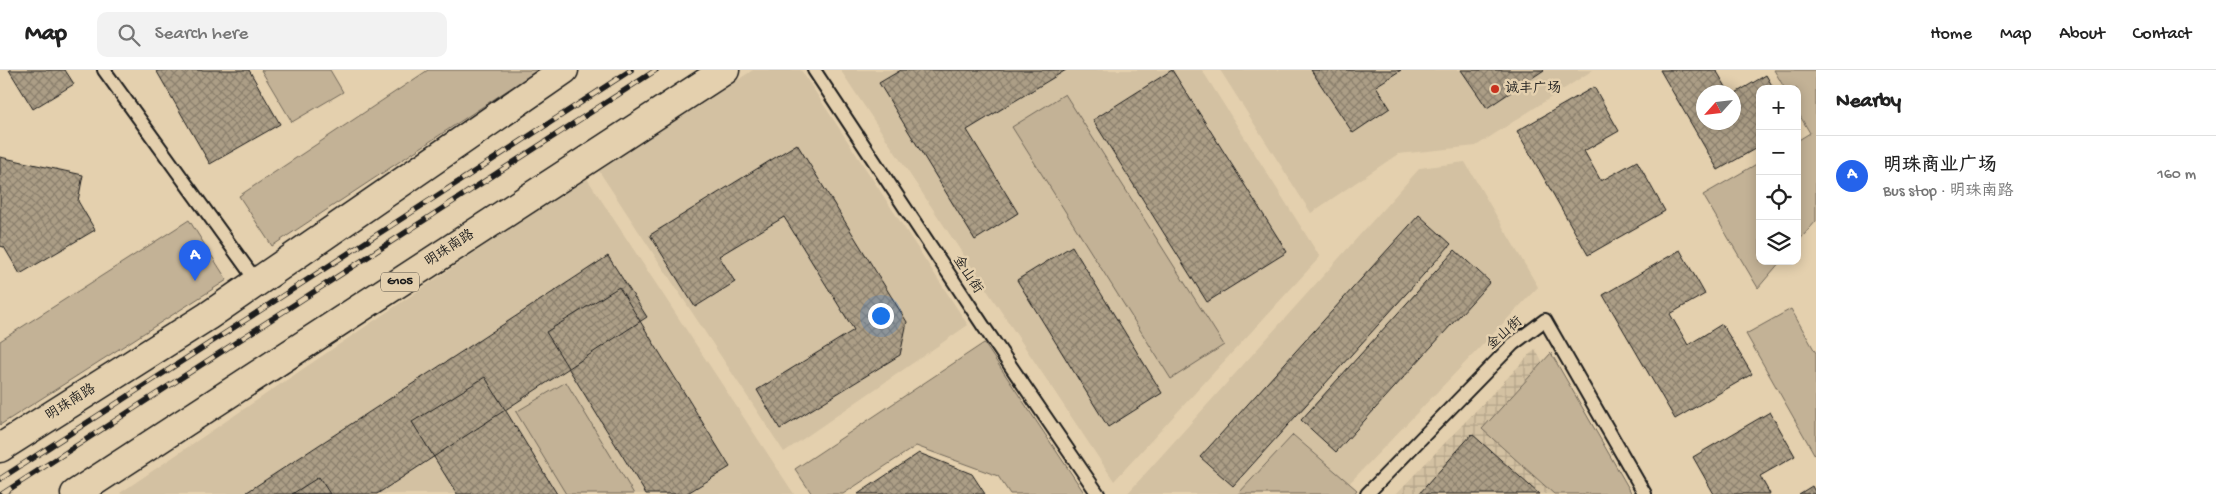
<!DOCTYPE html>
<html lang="en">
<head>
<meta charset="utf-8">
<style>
	:root { --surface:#fff; --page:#f2f2f2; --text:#222; --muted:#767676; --line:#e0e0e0; --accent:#2563eb }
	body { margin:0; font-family:"Gochi Hand","LXGW WenKai TC",sans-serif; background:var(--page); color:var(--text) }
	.controls { position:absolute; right:15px; top:15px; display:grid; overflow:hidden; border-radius:10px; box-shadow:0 2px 12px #0003 }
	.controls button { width:45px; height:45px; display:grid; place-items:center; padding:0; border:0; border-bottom:1px solid var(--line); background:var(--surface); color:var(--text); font:25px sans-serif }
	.compass { position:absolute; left:1696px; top:15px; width:45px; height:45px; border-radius:50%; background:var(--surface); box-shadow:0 2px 12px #0003; rotate:243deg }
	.you { position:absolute; left:880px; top:245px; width:18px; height:18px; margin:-12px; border:4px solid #fff; border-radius:50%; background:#1a73e8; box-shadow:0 0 0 8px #1a73e833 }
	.badge { display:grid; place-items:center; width:32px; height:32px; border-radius:50%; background:var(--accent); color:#fff; font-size:16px; font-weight:700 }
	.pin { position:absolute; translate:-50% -41px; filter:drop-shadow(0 1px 2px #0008) }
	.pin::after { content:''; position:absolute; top:26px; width:18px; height:15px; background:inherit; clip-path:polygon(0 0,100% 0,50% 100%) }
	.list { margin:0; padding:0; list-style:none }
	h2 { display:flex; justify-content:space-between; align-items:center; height:65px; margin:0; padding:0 20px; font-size:21px }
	h2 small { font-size:16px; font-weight:400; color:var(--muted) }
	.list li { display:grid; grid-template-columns:32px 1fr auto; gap:15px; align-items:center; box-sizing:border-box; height:80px; padding:0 20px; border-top:1px solid var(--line) }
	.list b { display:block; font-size:19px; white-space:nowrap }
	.list p { margin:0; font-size:16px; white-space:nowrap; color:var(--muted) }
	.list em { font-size:16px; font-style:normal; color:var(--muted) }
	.icon { flex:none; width:28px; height:28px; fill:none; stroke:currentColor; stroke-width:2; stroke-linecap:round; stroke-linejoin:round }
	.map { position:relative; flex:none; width:1816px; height:424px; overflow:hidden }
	header { display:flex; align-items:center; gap:30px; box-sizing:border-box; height:70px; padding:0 25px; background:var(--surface); border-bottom:1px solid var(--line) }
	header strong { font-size:24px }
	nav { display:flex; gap:28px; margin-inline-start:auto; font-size:18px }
	.search { width:350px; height:45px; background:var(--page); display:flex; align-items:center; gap:12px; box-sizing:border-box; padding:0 18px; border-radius:10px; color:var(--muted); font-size:19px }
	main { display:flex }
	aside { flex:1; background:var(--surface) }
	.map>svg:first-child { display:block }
</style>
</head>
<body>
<header>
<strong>Map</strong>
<div class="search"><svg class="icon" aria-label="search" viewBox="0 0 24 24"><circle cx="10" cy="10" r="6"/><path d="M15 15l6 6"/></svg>Search here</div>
<nav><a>Home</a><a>Map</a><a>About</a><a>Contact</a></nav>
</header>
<main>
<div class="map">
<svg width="1816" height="424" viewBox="0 0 1816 424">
	<defs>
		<pattern id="industrial-grid" width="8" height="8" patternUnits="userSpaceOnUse" patternTransform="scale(1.25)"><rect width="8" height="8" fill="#d3c1a2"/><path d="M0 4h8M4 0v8" fill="none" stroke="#b5a58b"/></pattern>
		<pattern id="building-cross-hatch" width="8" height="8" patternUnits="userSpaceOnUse" patternTransform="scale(1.25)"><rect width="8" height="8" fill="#ac9e86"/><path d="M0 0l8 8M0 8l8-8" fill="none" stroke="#8b806d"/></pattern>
	</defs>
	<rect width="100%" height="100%" fill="#e4d0ae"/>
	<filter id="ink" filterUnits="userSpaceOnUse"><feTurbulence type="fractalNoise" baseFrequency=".02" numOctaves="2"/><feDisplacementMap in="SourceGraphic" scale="10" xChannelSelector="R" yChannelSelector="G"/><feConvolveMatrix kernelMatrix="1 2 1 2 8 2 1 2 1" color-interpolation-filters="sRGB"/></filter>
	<g filter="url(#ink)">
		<path fill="#d3c1a2" d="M 753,0 L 801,0 L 968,255 L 784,382 L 599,101 Z
			M 842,0 L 1202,0 L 1320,187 L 1114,411 L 841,1 Z
			M 1220,0 L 1593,0 L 1476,76 L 1398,84 L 1311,143 Z
			M 1465,92 L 1538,217 L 1339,424 L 1127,424 L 1420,98 Z
			M 586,107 L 794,424 L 121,424 L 120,423 Z"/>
		<path fill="url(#industrial-grid)" d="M 1535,279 L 1616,424 L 1396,424 Z"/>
		<path fill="#c3b296" stroke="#706759" d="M 261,0 L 330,0 L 343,22 L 292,52 Z
			M 428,0 L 538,0 L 272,176 L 239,126 Z
			M 1774,0 L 1816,0 L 1816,151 L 1797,173 L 1797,71 L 1810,63 L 1797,41 L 1797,19 L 1785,19 Z
			M 1065,24 L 1224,275 L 1171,309 L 1012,57 Z
			M 1760,92 L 1760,191 L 1781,191 L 1758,218 L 1703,125 Z
			M 189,150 L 227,210 L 0,355 L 0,271 Z
			M 1791,239 L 1816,283 L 1816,387 L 1746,264 Z
			M 984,273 L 1085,424 L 1010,424 L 998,406 L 916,376 L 843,424 L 812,424 L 795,399 Z
			M 1551,283 L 1632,424 L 1554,424 L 1482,359 Z
			M 566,312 L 634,424 L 566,424 L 516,342 Z
			M 1293,365 L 1357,420 L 1354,424 L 1238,424 Z"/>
		<path fill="url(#building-cross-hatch)" stroke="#1c1c1c" d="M 9,0 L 65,0 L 74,14 L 33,39 Z
			M 156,0 L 249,0 L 280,54 L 210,94 Z
			M 901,0 L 1066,0 L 967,60 L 1018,143 L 975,170 L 879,13 Z
			M 1172,0 L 1287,182 L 1207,232 L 1093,50 Z
			M 1311,0 L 1401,0 L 1376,16 L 1390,38 L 1353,63 Z
			M 1461,0 L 1544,0 L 1487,38 Z
			M 1660,0 L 1716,0 L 1729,22 L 1704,22 L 1704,52 L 1734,52 L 1734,24 L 1766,5 L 1774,19 L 1760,19 L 1760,76 L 1718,100 Z
			M 1594,17 L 1619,61 L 1584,81 L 1601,111 L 1637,91 L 1665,141 L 1588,185 L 1517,61 Z
			M 797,74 L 907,252 L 900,285 L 780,359 L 757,320 L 854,260 L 784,147 L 719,186 L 735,212 L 695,237 L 650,165 Z
			M 0,87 L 83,105 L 78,131 L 95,160 L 20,204 L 4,177 L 0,176 Z
			M 1419,145 L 1451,174 L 1233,416 L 1200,387 Z
			M 1072,176 L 1162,323 L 1108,357 L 1017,210 Z
			M 1455,180 L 1490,212 L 1336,382 L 1301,350 Z
			M 1680,180 L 1705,224 L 1670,244 L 1688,275 L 1722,254 L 1752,304 L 1675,349 L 1603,225 Z
			M 608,186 L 647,247 L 377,424 L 244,424 Z
			M 619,217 L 730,397 L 686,424 L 646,424 L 546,262 Z
			M 485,307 L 557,424 L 457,424 L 412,352 Z
			M 1770,342 L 1795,386 L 1760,406 L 1770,424 L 1714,424 L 1693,387 Z
			M 1472,364 L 1539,424 L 1419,424 Z
			M 919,383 L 972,404 L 985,424 L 858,424 Z
			M 319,407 L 330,424 L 292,424 Z
			M 1812,416 L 1816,424 L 1799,424 Z"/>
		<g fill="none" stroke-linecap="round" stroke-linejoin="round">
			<defs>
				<path id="service" d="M 104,0 L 257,212
					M 814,0 L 984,257 L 1098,424
					M 1367,424 L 1513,274 L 1545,250 L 1645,424"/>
				<path id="trunk" d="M 0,378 L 208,246 L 564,0
					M 75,424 L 725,0"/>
			</defs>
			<use href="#service" stroke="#1c1c1c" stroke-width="16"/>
			<use href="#trunk" stroke="#1c1c1c" stroke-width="31"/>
			<use href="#service" stroke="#e4d0ae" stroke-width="12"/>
			<use href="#trunk" stroke="#e4d0ae" stroke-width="28"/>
			<defs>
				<path id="rail" d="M 0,409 L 631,0
					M 2,424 L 656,0"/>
			</defs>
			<use href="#rail" stroke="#1c1c1c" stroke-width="5.5"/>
			<use href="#rail" stroke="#e4d0ae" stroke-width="4" stroke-dasharray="11" stroke-linecap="butt"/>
		</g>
	</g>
	<circle fill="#c8321e" stroke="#e4d0ae" stroke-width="2" cx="1495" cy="19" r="5"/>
	<g text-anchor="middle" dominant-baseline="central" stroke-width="5" stroke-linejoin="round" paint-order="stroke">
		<rect fill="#e4d0ae" stroke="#585248" stroke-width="1" x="381" y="202.5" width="38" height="19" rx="4"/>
		<g font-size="12" font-weight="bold" fill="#1c1c1c">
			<text x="400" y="212">G105</text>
		</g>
		<g font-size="14" fill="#1c1c1c" stroke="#e4d0ae" text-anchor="start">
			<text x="1505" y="19">诚丰广场</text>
		</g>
		<g font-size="14" fill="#1c1c1c" stroke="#e4d0ae">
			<text transform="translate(450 179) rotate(-33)">明珠南路</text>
			<text transform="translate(967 205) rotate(57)">金山街</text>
			<text transform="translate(1505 264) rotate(-41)">金山街</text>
			<text transform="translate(71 333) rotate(-32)">明珠南路</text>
		</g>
	</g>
</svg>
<div class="controls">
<button>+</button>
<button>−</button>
<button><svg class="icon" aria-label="locate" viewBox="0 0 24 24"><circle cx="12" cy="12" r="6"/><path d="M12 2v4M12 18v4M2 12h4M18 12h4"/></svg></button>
<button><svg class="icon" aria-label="layers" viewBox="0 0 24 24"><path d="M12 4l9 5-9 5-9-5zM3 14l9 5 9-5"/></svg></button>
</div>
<svg class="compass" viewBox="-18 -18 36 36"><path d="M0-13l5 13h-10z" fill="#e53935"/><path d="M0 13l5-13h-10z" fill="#767676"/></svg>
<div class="you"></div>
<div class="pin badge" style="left:195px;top:211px">A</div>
</div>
<aside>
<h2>Nearby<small></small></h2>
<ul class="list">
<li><span class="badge">A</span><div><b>明珠商业广场</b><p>Bus stop · 明珠南路</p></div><em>160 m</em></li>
</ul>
</aside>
</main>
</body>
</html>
